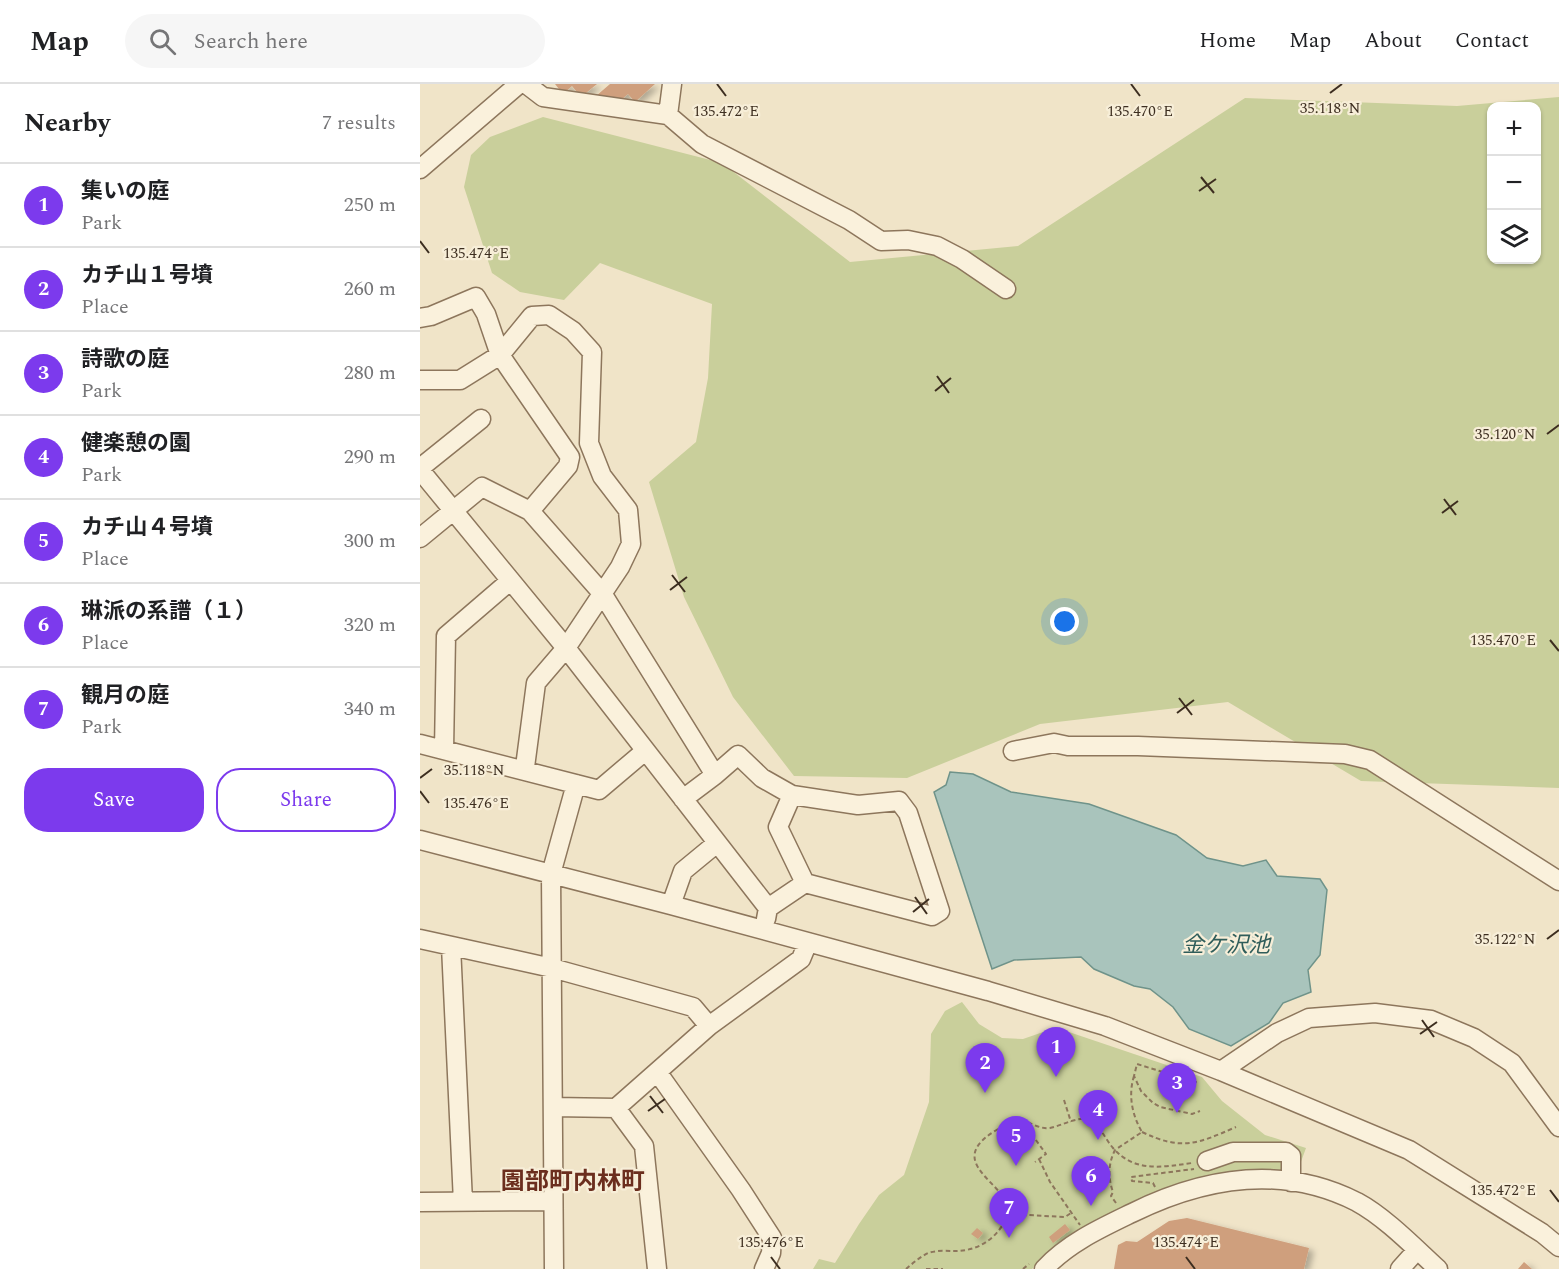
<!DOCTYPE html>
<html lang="en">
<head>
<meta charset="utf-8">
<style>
	:root { --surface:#fff; --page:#f6f6f6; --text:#202124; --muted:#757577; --line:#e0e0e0; --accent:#7c3aed }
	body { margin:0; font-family:Spectral,"Noto Sans JP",serif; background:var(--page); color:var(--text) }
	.controls { position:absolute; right:18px; top:18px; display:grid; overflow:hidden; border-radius:12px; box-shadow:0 2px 4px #0004 }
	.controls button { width:54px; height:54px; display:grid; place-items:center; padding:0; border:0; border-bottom:2px solid var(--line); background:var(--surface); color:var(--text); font:30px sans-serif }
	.you { position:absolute; left:645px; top:538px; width:21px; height:21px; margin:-15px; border:4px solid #fff; border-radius:50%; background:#1a73e8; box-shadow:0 0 0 9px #1a73e833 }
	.badge { display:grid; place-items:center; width:39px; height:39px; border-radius:50%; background:var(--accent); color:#fff; font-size:20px; font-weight:700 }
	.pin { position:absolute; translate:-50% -50px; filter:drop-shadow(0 2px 3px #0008) }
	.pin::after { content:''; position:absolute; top:32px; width:21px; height:18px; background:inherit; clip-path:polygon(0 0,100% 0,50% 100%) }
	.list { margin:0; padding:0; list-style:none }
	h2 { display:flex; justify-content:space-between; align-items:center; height:78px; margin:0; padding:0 24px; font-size:26px }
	h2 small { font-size:20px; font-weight:400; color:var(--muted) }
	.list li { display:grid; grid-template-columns:39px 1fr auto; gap:18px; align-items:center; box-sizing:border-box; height:84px; padding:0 24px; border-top:2px solid var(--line) }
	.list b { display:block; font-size:22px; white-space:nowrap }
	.list p { margin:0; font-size:20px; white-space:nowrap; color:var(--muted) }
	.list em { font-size:20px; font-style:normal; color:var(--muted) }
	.actions { display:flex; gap:12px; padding:18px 24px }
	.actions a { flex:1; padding:14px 0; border:2px solid var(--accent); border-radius:24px; text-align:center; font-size:21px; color:var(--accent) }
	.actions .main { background:var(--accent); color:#fff }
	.icon { flex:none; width:33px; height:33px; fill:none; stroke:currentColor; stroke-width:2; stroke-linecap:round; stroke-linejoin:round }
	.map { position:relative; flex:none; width:1139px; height:1185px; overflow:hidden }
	header { display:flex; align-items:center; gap:36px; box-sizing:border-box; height:84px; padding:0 30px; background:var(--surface); border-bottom:2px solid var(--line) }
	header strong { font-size:28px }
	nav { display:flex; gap:33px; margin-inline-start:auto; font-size:21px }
	.search { width:420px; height:54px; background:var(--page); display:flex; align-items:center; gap:15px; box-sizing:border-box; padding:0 21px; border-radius:33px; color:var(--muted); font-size:22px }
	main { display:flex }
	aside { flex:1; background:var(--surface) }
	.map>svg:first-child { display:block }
</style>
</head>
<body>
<header>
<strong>Map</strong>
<div class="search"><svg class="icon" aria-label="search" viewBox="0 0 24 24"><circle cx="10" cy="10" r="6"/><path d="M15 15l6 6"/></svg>Search here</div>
<nav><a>Home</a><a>Map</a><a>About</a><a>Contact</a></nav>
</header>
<main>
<aside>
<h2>Nearby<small>7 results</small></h2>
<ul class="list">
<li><span class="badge">1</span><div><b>集いの庭</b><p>Park</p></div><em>250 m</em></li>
<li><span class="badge">2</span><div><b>カチ山１号墳</b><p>Place</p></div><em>260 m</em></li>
<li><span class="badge">3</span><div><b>詩歌の庭</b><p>Park</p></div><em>280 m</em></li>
<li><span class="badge">4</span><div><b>健楽憩の園</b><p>Park</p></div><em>290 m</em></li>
<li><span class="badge">5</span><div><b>カチ山４号墳</b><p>Place</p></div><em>300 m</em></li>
<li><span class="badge">6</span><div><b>琳派の系譜（１）</b><p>Place</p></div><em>320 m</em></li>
<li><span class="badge">7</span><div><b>観月の庭</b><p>Park</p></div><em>340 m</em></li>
</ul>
<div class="actions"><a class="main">Save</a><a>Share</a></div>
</aside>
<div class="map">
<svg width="1139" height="1185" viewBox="0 0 1139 1185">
	<defs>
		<filter id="shadow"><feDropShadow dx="5" dy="3" stdDeviation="3" flood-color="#0004"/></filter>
	</defs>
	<rect width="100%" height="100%" fill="#f0e4c8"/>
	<path fill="#c9cf9b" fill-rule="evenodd" d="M 1139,13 L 1139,704 L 941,697 L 808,618 L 620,640 L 487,694 L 374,692 L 313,613 L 264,513 L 229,398 L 276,358 L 288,294 L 292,220 L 180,179 L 144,216 L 100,208 L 72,189 L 44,103 L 51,71 L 70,53 L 123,33 L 302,79 L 430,178 L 598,162 L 825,14 L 1037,22 ZM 1072,22 L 1116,22 L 1116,176 L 1072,176 Z
		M 542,918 L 559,940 L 582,954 L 603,955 L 626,947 L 646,947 L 782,993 L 802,1017 L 845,1051 L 886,1064 L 878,1086 L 817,1088 L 625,1173 L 612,1185 L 393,1185 L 399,1175 L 415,1179 L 439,1140 L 459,1111 L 484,1091 L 509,1018 L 511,950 L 525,927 Z"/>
	<path fill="#a9c4bc" stroke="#6f938a" stroke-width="1.5" d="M 530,688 L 553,690 L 591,708 L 669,720 L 756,751 L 787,774 L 823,782 L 846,776 L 857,792 L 900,795 L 907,806 L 900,871 L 888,886 L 891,908 L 863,919 L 849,939 L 811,962 L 769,945 L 753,923 L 730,905 L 714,902 L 674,885 L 661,873 L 594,876 L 572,885 L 514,708 L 526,701 Z"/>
	<path fill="#cf9f7d" filter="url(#shadow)" d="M 135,0 L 177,0 L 161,13 L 152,2 L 143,10 Z
		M 190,0 L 235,0 L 215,18 L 208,10 L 196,20 L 176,12 Z
		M 763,1001 L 770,1004 L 768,1010 L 760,1007 Z
		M 767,1134 L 889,1164 L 884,1185 L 694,1185 L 698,1161 L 706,1157 L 717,1158 L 749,1137 Z
		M 645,1140 L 650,1146 L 633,1159 L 629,1153 Z
		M 557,1144 L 563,1149 L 558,1155 L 551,1150 Z
		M 1104,1178 L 1112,1185 L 1098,1185 Z"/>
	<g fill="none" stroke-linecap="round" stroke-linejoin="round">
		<defs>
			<path id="minor" d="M 106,0 L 123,13 L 248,31 L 282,60 L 429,136 L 461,157 L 488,156 L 517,162 L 542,175 L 586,205
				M 248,31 L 252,0
				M 0,85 L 99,0
				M 0,234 L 11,232 L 56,213 L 66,230 L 80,271 L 150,373 L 148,382 L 110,427
				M 0,296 L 40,296 L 80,271 L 112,232 L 129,231 L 153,247 L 172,268 L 169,359 L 182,392 L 208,426 L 211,460 L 200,483 L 146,564 L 116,599 L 105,683
				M 0,384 L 61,335
				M 0,386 L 146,564 L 348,824 L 346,835
				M 0,454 L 62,403 L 110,427 L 182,509 L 295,691 L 318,671 L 342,694 L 372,711 L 438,721 L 479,717 L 488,729 L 520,827 L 512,832 L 385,799 L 348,824
				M 0,660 L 179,706 L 225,667
				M 24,666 L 26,552 L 90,497
				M 593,667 L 634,659 L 648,662 L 718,662 L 925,670 L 950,676 L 1139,797
				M 372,711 L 358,743 L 385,799
				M 263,715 L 295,691
				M 0,756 L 251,821 L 568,907 L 685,942 L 801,987 L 989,1066 L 1122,1149 L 1139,1163
				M 251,821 L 263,787 L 297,759
				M 0,855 L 132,884 L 273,923 L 289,942
				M 31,862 L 43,1118
				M 801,987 L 857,949 L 889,934 L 955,929 L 1011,936 L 1054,954 L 1092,979 L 1139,1043
				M 238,989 L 321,1106 L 352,1154 L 351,1169 L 344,1185
				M 133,1023 L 196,1024 L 289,942 L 381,875 L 388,858
				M 196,1024 L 224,1062 L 237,1185
				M 787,1077 L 813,1068 L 866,1068 L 871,1072 L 871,1098
				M 0,1118 L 133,1117
				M 134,1185 L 131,790 L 156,700
				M 624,1185 C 648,1159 681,1144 712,1129 C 785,1093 862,1080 937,1118 C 965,1133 995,1164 1018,1185
				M 980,1185 L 997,1166"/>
		</defs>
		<use href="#minor" stroke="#8d765c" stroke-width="21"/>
		<path stroke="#8d765c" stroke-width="2" stroke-dasharray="4.5 3" stroke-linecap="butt" d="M 762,1010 L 766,1012 L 774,1004 L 765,999 L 766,997 L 774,1000 L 776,998 L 766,993 L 762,994 L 717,980 L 714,992 L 721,1007 L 733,1019 L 740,1023 L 772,1030 L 780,1027
			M 644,1016 L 651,1038
			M 605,1037 L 605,1041 L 626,1070 L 615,1078
			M 722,1048 C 762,1067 777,1060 816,1043
			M 619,1075 L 630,1098 L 660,1141
			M 735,1103 L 733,1099 L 712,1097 L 711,1093 L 774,1085
			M 696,1119 L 691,1112 L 693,1108 C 688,1094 688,1080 695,1066 L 722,1048 C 712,1031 708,1011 714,992
			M 587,1133 L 608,1131 L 645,1133 L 651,1129
			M 486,1185 C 493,1179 500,1173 508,1169 C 517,1166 527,1167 535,1167 C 558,1167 576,1155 586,1135 C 601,1107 534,1087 561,1058 C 568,1050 579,1045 587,1039 C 604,1029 613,1046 630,1044 C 642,1042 662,1029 673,1038 C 681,1044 686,1056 693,1064 C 715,1089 742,1083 772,1079
			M 506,1185 L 523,1185
			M 603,1185 L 609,1180"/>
		<use href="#minor" stroke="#faf1dc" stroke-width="18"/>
	</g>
	<path fill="none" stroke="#3d2e20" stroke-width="2" d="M 297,0 L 306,12M 711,0 L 720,12M 910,9 L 922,0M 781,93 L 794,109M 779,107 L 796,95M 0,157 L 9,169M 517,292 L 529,309M 515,307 L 531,294M 1127,350 L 1139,341M 1024,415 L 1036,431M 1022,429 L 1038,417M 252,491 L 265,508M 250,506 L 267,493M 1130,556 L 1139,567M 759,614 L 772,631M 757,629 L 774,616M 0,694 L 12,685M 0,707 L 9,719M 495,813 L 507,830M 493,828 L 509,815M 1127,855 L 1139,846M 1002,936 L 1014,953M 1000,950 L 1017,938M 230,1012 L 243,1029M 228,1027 L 245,1015M 1130,1106 L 1139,1118M 351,1173 L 360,1185M 766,1173 L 775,1185"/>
	<g text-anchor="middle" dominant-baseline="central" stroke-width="4.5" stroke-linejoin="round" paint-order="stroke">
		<g font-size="22" font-style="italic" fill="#2f5d5a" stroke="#f7eed8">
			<text x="806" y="861">金ケ沢池</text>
		</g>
		<g font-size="24" font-weight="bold" fill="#6b2e1e" stroke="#f7eed8">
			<text x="153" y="1098">園部町内林町</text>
		</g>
	</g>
	<g font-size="15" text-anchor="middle" fill="#3d2e20" stroke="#f7eed8" stroke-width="4.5" stroke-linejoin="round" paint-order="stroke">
		<text x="910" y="29">35.118°N</text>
		<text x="306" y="32">135.472°E</text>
		<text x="720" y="32">135.470°E</text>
		<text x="56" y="174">135.474°E</text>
		<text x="1085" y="355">35.120°N</text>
		<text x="1083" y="561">135.470°E</text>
		<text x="54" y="691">35.118°N</text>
		<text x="56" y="724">135.476°E</text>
		<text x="1085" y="860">35.122°N</text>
		<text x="1083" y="1111">135.472°E</text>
		<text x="351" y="1163">135.476°E</text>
		<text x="766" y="1163">135.474°E</text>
	</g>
</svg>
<div class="controls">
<button>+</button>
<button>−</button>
<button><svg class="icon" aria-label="layers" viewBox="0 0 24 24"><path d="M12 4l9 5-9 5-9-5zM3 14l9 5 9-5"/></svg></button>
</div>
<div class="you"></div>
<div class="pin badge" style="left:636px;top:993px">1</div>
<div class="pin badge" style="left:565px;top:1009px">2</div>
<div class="pin badge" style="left:757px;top:1029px">3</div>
<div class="pin badge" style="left:678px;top:1056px">4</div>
<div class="pin badge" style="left:596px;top:1082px">5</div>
<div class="pin badge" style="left:671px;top:1122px">6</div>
<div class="pin badge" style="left:589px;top:1154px">7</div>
</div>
</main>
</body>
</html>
